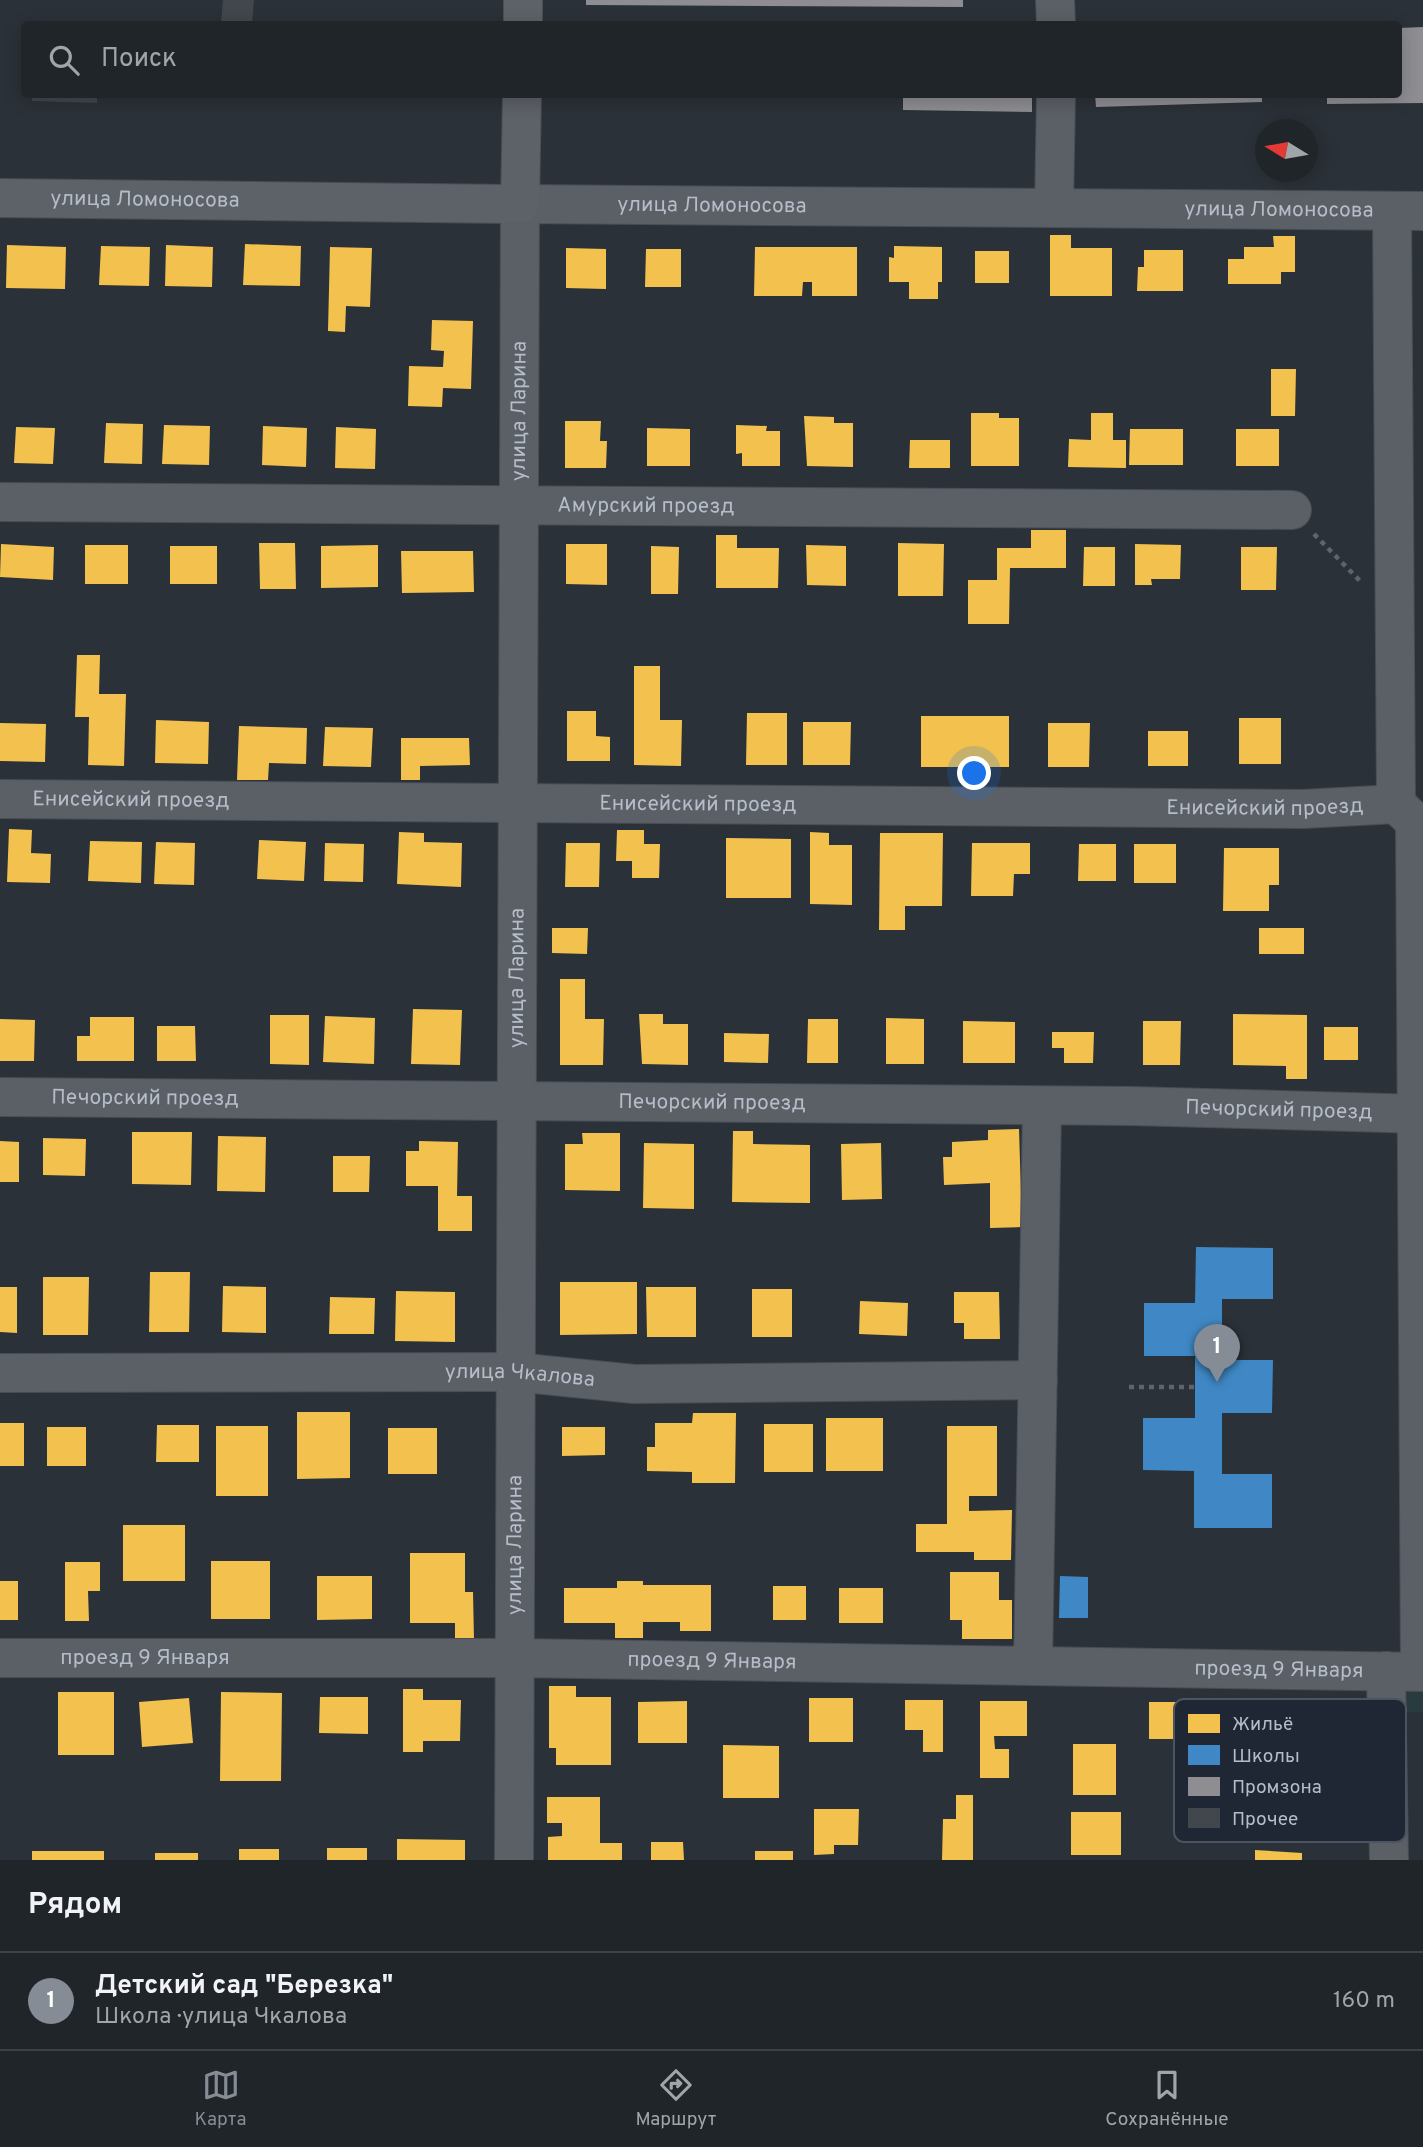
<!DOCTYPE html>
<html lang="ru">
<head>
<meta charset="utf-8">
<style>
	:root { --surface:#20252a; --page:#282d32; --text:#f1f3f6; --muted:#a2a5a8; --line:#3d4247; --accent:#858c96 }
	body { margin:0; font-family:Overpass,sans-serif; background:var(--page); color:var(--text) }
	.compass { position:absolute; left:1255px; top:119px; width:63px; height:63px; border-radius:50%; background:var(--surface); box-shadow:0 4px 18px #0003; rotate:281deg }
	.you { position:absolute; left:975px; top:774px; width:24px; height:24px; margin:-18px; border:5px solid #fff; border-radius:50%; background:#1a73e8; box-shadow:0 0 0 10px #1a73e833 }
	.badge { display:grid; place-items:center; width:46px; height:46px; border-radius:50%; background:var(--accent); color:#fff; font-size:23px; font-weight:700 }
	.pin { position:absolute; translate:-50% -58px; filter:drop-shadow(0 2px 4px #0008) }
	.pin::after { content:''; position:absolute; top:37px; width:24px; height:21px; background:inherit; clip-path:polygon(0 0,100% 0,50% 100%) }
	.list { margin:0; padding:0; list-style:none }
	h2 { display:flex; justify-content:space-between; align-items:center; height:91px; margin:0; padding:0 28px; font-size:30px }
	h2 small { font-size:23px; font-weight:400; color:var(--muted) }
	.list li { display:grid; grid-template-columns:46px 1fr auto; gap:21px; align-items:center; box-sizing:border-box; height:98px; padding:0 28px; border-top:2px solid var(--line) }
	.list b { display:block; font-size:26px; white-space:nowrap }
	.list p { margin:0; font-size:23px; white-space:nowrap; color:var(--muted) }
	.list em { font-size:23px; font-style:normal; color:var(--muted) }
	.icon { flex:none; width:38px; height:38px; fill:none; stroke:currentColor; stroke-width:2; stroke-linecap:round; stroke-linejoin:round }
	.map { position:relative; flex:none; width:1423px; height:1860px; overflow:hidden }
	.search { position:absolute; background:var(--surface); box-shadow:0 4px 18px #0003; left:21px; right:21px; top:21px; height:77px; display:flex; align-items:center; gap:18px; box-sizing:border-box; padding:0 24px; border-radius:7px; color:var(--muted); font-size:26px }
	.sheet { height:189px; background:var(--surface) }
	nav { display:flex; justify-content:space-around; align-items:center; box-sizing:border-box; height:98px; border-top:2px solid var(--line); background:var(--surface); font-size:19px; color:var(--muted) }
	nav a { display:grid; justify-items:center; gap:4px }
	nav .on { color:var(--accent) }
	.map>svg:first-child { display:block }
</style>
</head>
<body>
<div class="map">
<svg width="1423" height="1860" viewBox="0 0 1423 1860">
	<rect width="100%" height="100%" fill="#2b3138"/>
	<path fill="#283b3e" d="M 1423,1683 L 1423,1712 L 1398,1712 L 1402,1691 Z"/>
	<path fill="#f2c14e" d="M 1050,235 L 1071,235 L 1071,248 L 1112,248 L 1112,296 L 1050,296 Z
		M 1273,236 L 1295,236 L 1295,272 L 1281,272 L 1281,284 L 1228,284 L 1228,259 L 1244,259 L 1244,247 L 1274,247 Z
		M 245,244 L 301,246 L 300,286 L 243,285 Z
		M 7,245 L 66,247 L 65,289 L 6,288 Z
		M 166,245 L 213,247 L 212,287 L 165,286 Z
		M 101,246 L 150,247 L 149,286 L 99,285 Z
		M 894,246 L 942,247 L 942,282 L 938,282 L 938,299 L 909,299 L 909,282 L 889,282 L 889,257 L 894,258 Z
		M 330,247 L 372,248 L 370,307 L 346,306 L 345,332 L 328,331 Z
		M 755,247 L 857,247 L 857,296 L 812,296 L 812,282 L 803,282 L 802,296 L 754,296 Z
		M 566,248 L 606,249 L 606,289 L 566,288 Z
		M 646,249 L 681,249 L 681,287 L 645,287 Z
		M 1144,250 L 1183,250 L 1183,291 L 1137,291 L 1138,267 L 1144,267 Z
		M 975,251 L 1009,251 L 1009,283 L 975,283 Z
		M 432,320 L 473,321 L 471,389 L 443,388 L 442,407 L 408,406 L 409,366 L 443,367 L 444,351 L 431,350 Z
		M 1271,369 L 1296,369 L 1295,416 L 1271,416 Z
		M 971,413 L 999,413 L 999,418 L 1019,418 L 1019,466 L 971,466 Z
		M 1091,413 L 1113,413 L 1113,440 L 1126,440 L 1126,468 L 1068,467 L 1069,439 L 1091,440 Z
		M 804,416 L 834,417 L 834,423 L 853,423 L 853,467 L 807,466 Z
		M 565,421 L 601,421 L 600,441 L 607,441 L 606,468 L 565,468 Z
		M 106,423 L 143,424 L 142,464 L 104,463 Z
		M 164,425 L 210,426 L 209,465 L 162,464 Z
		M 736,425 L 767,426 L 766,431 L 780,431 L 780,466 L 742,466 L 742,453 L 736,454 Z
		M 263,426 L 307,428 L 306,467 L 262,465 Z
		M 16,427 L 55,428 L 53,464 L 14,463 Z
		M 336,427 L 376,429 L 375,469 L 335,468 Z
		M 647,428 L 690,429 L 690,466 L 647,466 Z
		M 1130,429 L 1183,429 L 1183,465 L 1129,465 Z
		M 1236,429 L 1279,429 L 1279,466 L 1236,466 Z
		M 910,440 L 950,440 L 950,468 L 909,468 Z
		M 1031,530 L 1066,530 L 1066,568 L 1010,568 L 1009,624 L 968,624 L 968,580 L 997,580 L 997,548 L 1031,548 Z
		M 716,535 L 737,535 L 737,548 L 779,548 L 778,588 L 716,588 Z
		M 259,543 L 295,543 L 296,589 L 260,589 Z
		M 898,543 L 944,544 L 943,596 L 898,596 Z
		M 1,544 L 54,547 L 53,580 L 0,577 Z
		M 566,544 L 607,544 L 607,585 L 566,584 Z
		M 1135,544 L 1181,545 L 1180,579 L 1151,579 L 1152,585 L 1135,585 Z
		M 85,545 L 128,545 L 128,584 L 85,584 Z
		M 378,545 L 378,587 L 321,588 L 321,546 Z
		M 806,545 L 846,546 L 846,586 L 807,585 Z
		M 170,546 L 217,546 L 217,584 L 170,584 Z
		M 651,546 L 679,547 L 678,594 L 651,594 Z
		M 1084,547 L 1115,547 L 1115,586 L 1083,586 Z
		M 1241,547 L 1277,547 L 1276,590 L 1241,590 Z
		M 401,551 L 473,551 L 474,592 L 402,593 Z
		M 77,655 L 100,655 L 99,694 L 126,694 L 124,766 L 88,765 L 89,717 L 75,717 Z
		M 634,666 L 660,666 L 660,720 L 682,720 L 681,766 L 634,765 Z
		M 567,711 L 596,711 L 596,736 L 610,737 L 610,761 L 567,761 Z
		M 747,713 L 787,713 L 787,765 L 746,765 Z
		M 921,716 L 1009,716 L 1009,767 L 921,767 Z
		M 1239,718 L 1281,718 L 1281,764 L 1239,764 Z
		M 156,720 L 209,722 L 208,764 L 155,763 Z
		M 803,722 L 851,722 L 850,765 L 803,765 Z
		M 0,723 L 46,724 L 45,762 L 0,761 Z
		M 1048,723 L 1090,723 L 1089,767 L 1048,767 Z
		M 239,726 L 307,728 L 306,764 L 269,763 L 268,780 L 237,780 Z
		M 325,727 L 373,728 L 371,767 L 323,766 Z
		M 1148,731 L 1188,731 L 1188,766 L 1148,766 Z
		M 401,738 L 469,738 L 470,765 L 420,766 L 420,780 L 401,780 Z
		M 9,829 L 32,830 L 31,853 L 51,854 L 50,883 L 7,882 Z
		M 617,830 L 644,830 L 644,844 L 660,844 L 659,878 L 632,878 L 632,861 L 616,861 Z
		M 399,832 L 424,833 L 424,842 L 462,843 L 461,887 L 397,884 Z
		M 810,832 L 829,833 L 829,845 L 852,845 L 852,905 L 810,904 Z
		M 880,833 L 943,833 L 942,906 L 905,906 L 905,930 L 879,930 Z
		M 726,838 L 791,839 L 791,898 L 726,898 Z
		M 259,840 L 306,842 L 304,881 L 257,879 Z
		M 90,841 L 142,842 L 141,883 L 88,881 Z
		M 156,842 L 195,843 L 194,885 L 154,884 Z
		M 325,843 L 364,844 L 363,882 L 324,881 Z
		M 566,843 L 600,843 L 599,887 L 565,887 Z
		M 972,843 L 1030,843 L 1030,874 L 1014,874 L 1013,896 L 971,896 Z
		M 1079,844 L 1116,844 L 1116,881 L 1078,881 Z
		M 1134,844 L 1176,844 L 1176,883 L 1134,883 Z
		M 1224,848 L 1279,848 L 1279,885 L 1269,885 L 1269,911 L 1223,911 Z
		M 552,928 L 588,928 L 587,954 L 552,953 Z
		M 1259,928 L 1304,928 L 1304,954 L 1259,954 Z
		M 560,979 L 585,979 L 585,1019 L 604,1019 L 603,1065 L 560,1065 Z
		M 413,1009 L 462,1010 L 460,1065 L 411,1064 Z
		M 639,1014 L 663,1014 L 663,1024 L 688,1024 L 688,1065 L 642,1064 Z
		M 1233,1014 L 1307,1015 L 1307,1079 L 1286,1079 L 1286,1066 L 1233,1065 Z
		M 270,1015 L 309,1015 L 309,1065 L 270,1064 Z
		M 325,1016 L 375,1018 L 374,1064 L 323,1062 Z
		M 90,1017 L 134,1017 L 134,1061 L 77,1061 L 77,1036 L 90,1036 Z
		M 886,1018 L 924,1019 L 924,1064 L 886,1064 Z
		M 0,1019 L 35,1020 L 34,1061 L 0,1061 Z
		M 808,1019 L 838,1019 L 838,1063 L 807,1063 Z
		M 963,1021 L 1015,1022 L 1015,1063 L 963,1063 Z
		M 1143,1021 L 1181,1021 L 1180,1065 L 1143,1065 Z
		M 157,1026 L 195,1026 L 196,1061 L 157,1061 Z
		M 1324,1027 L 1358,1027 L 1358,1060 L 1324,1060 Z
		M 1052,1032 L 1094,1032 L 1093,1063 L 1064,1063 L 1064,1048 L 1052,1048 Z
		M 724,1033 L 769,1034 L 768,1063 L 724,1062 Z
		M 1019,1129 L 1022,1227 L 990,1228 L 990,1183 L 944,1185 L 943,1157 L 952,1157 L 952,1142 L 988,1140 L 988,1130 Z
		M 733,1131 L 753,1131 L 753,1144 L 810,1145 L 810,1203 L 732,1202 Z
		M 132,1132 L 192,1132 L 191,1185 L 132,1184 Z
		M 582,1133 L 620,1133 L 620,1191 L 565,1190 L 565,1144 L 583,1144 Z
		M 218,1136 L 266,1137 L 265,1192 L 217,1191 Z
		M 43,1138 L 86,1139 L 85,1176 L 43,1175 Z
		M 0,1141 L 19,1142 L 19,1182 L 0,1182 Z
		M 419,1141 L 458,1142 L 457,1196 L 472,1196 L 472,1231 L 438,1231 L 438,1186 L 406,1186 L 406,1151 L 419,1151 Z
		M 644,1143 L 694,1144 L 694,1209 L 643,1208 Z
		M 881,1143 L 882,1199 L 842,1200 L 841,1144 Z
		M 333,1156 L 370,1156 L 369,1192 L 333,1192 Z
		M 150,1272 L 190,1272 L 189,1332 L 149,1332 Z
		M 43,1277 L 89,1277 L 88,1335 L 43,1335 Z
		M 560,1282 L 637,1282 L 637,1334 L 560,1335 Z
		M 223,1286 L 266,1287 L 266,1333 L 222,1332 Z
		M 0,1287 L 17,1287 L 17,1333 L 0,1332 Z
		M 646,1287 L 696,1287 L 696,1337 L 647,1337 Z
		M 752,1289 L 792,1289 L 792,1337 L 752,1337 Z
		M 396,1291 L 455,1292 L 455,1342 L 395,1341 Z
		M 954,1292 L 999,1292 L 1000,1339 L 964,1339 L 964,1323 L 954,1323 Z
		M 330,1297 L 375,1298 L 374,1334 L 329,1334 Z
		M 860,1301 L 908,1303 L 907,1336 L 859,1334 Z
		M 297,1412 L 350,1412 L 350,1478 L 297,1479 Z
		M 693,1413 L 736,1413 L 735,1483 L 692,1483 L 692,1472 L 647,1471 L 647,1447 L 655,1447 L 655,1423 L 692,1423 Z
		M 826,1418 L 883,1418 L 883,1471 L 826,1471 Z
		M 0,1423 L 24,1423 L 24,1466 L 0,1466 Z
		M 764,1424 L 813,1424 L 813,1472 L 764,1472 Z
		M 157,1425 L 199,1425 L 199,1462 L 156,1462 Z
		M 216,1426 L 268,1426 L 268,1496 L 216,1496 Z
		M 947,1426 L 997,1426 L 997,1496 L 969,1496 L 969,1511 L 1012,1510 L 1011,1560 L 974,1560 L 974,1552 L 916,1552 L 916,1524 L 947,1524 Z
		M 47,1427 L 86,1427 L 86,1466 L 47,1466 Z
		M 562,1427 L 605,1427 L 605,1455 L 562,1456 Z
		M 388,1428 L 437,1428 L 437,1474 L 388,1474 Z
		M 123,1525 L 185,1525 L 185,1581 L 123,1581 Z
		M 410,1553 L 465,1553 L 465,1592 L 473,1592 L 474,1640 L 455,1640 L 455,1623 L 410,1623 Z
		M 211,1561 L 270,1561 L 270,1619 L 211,1619 Z
		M 65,1562 L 100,1562 L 100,1591 L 88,1591 L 89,1621 L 65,1621 Z
		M 950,1572 L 999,1572 L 999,1600 L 1012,1600 L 1012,1639 L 962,1639 L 962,1620 L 950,1620 Z
		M 317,1576 L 372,1576 L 372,1619 L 317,1620 Z
		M 0,1581 L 18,1581 L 18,1620 L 0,1620 Z
		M 617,1581 L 643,1581 L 643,1585 L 711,1585 L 711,1631 L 680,1631 L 680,1622 L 643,1622 L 643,1638 L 615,1638 L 615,1623 L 564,1623 L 564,1588 L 617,1588 Z
		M 773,1586 L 806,1586 L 806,1620 L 773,1620 Z
		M 839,1588 L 883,1588 L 883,1623 L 839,1623 Z
		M 549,1686 L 576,1686 L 576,1697 L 611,1697 L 611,1765 L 556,1765 L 556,1748 L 549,1748 Z
		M 403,1689 L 423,1689 L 423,1700 L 461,1700 L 460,1741 L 423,1741 L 423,1752 L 403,1752 Z
		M 58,1692 L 114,1692 L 114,1755 L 58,1755 Z
		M 221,1692 L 282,1693 L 281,1781 L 220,1781 Z
		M 320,1697 L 368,1697 L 368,1734 L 319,1733 Z
		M 189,1698 L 193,1743 L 142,1747 L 139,1702 Z
		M 809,1698 L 853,1698 L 853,1742 L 809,1742 Z
		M 905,1700 L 943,1700 L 943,1752 L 923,1752 L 923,1730 L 905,1730 Z
		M 687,1701 L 687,1743 L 638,1743 L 638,1702 Z
		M 980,1701 L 1027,1701 L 1027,1736 L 994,1736 L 995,1749 L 1009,1749 L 1009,1778 L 980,1778 Z
		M 1149,1702 L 1197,1702 L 1197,1739 L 1149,1739 Z
		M 1073,1744 L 1116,1744 L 1116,1795 L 1073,1795 Z
		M 723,1745 L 779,1746 L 779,1798 L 723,1798 Z
		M 956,1795 L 973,1795 L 973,1860 L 942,1860 L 943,1819 L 956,1819 Z
		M 547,1797 L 600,1797 L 600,1843 L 622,1843 L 622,1860 L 548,1860 L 548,1837 L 562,1836 L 562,1823 L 547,1823 Z
		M 814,1809 L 859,1809 L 858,1845 L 834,1845 L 834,1854 L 814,1855 Z
		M 1071,1812 L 1121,1812 L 1121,1855 L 1071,1855 Z
		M 397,1839 L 465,1840 L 465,1860 L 397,1860 Z
		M 651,1842 L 683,1842 L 684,1860 L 651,1860 Z
		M 327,1848 L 367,1848 L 367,1860 L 327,1860 Z
		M 239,1849 L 279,1849 L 279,1860 L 239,1860 Z
		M 1255,1850 L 1302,1853 L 1302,1860 L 1255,1860 Z
		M 32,1851 L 104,1851 L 104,1860 L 32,1860 Z
		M 755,1851 L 793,1851 L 793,1860 L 755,1860 Z
		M 155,1853 L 198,1853 L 198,1860 L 155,1860 Z"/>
	<path fill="#3f88c5" d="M 1196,1247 L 1273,1248 L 1273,1299 L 1222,1299 L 1222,1360 L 1273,1360 L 1272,1413 L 1222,1413 L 1222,1474 L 1272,1474 L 1272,1528 L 1194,1528 L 1194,1471 L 1143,1470 L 1143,1418 L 1195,1418 L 1195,1356 L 1144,1356 L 1144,1303 L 1195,1303 Z
		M 1060,1576 L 1088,1577 L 1088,1618 L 1059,1618 Z"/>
	<path fill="#8d8d92" d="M 586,0 L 963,0 L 963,7 L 586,5 Z
		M 1423,27 L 1423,103 L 1327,104 L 1327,94 L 1398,94 L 1398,28 Z
		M 903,94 L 1032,94 L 1032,112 L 903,110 Z
		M 1095,94 L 1262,94 L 1262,102 L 1096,107 Z"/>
	<path fill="#42464d" d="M 223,0 L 254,0 L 252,24 L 221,23 Z
		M 33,94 L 97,94 L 97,103 L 32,101 Z"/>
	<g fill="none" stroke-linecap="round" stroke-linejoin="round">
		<defs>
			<g id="minor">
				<path d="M 1055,0 L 1056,24"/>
				<path d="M 1054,208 L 1056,94"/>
				<path d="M 1392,211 L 1396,804 L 1415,822 L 1420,1672"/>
				<path id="s1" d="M 0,502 L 1292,510"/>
				<path id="s2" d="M 0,799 L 1303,809 L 1396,804"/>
				<path id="s3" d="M 0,1097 L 1131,1106 L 1423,1114"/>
				<path id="s4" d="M 0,1373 L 515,1372 L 634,1384 L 1038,1380"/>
				<path id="s5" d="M 0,1658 L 514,1658 L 1423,1672"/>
				<path d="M 1033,1666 L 1042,1107"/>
				<path d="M 1386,1671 L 1389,1860"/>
				<path id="s6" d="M 514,1860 L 520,204 L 1423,211"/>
			</g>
			<g id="major">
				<path d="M 523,24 L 523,0"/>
				<path id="s7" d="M 0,198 L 520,204 L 522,94"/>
			</g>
		</defs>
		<use href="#minor" stroke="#494d53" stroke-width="40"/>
		<use href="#major" stroke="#494d55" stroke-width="40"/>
		<path stroke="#5e646a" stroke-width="4.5" stroke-dasharray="5 5" stroke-linecap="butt" d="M 1314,534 L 1362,583
			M 1129,1387 L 1195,1387"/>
		<use href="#minor" stroke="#5b5f66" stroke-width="38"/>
		<use href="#major" stroke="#5d6168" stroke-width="38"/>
	</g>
	<g text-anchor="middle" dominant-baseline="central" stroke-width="7" stroke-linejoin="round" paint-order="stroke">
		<g font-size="21" fill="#b5bdc9" stroke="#1e2733">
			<text stroke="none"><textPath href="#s7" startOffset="145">улица Ломоносова</textPath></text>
			<text stroke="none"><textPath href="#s6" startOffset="1848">улица Ломоносова</textPath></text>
			<text stroke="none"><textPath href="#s6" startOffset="2415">улица Ломоносова</textPath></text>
			<text stroke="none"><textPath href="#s6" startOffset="1449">улица Ларина</textPath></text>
			<text stroke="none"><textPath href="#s1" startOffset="646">Амурский проезд</textPath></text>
			<text stroke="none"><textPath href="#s2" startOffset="131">Енисейский проезд</textPath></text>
			<text stroke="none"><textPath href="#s2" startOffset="698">Енисейский проезд</textPath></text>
			<text stroke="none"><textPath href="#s2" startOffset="1265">Енисейский проезд</textPath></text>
			<text stroke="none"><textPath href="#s6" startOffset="882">улица Ларина</textPath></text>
			<text stroke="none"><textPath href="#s3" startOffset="145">Печорский проезд</textPath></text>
			<text stroke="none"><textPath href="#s3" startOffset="712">Печорский проезд</textPath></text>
			<text stroke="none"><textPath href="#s3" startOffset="1279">Печорский проезд</textPath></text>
			<text stroke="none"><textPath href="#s4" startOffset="520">улица Чкалова</textPath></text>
			<text stroke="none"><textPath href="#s6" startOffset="315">улица Ларина</textPath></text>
			<text stroke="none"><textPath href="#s5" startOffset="145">проезд 9 Января</textPath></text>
			<text stroke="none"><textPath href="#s5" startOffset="712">проезд 9 Января</textPath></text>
			<text stroke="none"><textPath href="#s5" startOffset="1279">проезд 9 Января</textPath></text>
		</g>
	</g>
	<rect x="1174" y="1699" width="232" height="143" rx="10" fill="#1e2733" stroke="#4b5460" stroke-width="2"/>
	<rect x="1188" y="1714" width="32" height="19" fill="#f2c14e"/>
	<rect x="1188" y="1745" width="32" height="20" fill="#3f88c5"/>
	<rect x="1188" y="1777" width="32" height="19" fill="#8d8d92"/>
	<rect x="1188" y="1808" width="32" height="20" fill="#42464d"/>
	<g font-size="19" fill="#b5bdc9">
		<text x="1232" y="1730">Жильё</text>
		<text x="1232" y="1762">Школы</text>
		<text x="1232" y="1793">Промзона</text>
		<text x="1232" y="1825">Прочее</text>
	</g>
</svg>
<svg class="compass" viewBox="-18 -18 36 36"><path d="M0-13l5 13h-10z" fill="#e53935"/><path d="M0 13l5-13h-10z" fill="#a2a5a8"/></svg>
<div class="you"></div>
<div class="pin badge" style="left:1217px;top:1382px">1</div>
<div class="search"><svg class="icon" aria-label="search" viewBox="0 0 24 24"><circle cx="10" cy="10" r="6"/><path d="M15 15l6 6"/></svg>Поиск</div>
</div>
<section class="sheet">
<h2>Рядом<small></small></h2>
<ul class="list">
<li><span class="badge">1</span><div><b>Детский сад &quot;Березка&quot;</b><p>Школа · улица Чкалова</p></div><em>160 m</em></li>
</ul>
</section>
<nav>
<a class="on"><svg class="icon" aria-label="map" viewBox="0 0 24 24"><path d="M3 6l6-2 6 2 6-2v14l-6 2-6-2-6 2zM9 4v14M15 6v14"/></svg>Карта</a>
<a><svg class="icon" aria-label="directions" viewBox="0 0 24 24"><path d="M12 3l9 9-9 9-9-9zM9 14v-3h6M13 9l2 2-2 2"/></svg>Маршрут</a>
<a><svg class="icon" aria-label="saved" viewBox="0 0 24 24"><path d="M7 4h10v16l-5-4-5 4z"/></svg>Сохранённые</a>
</nav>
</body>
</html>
